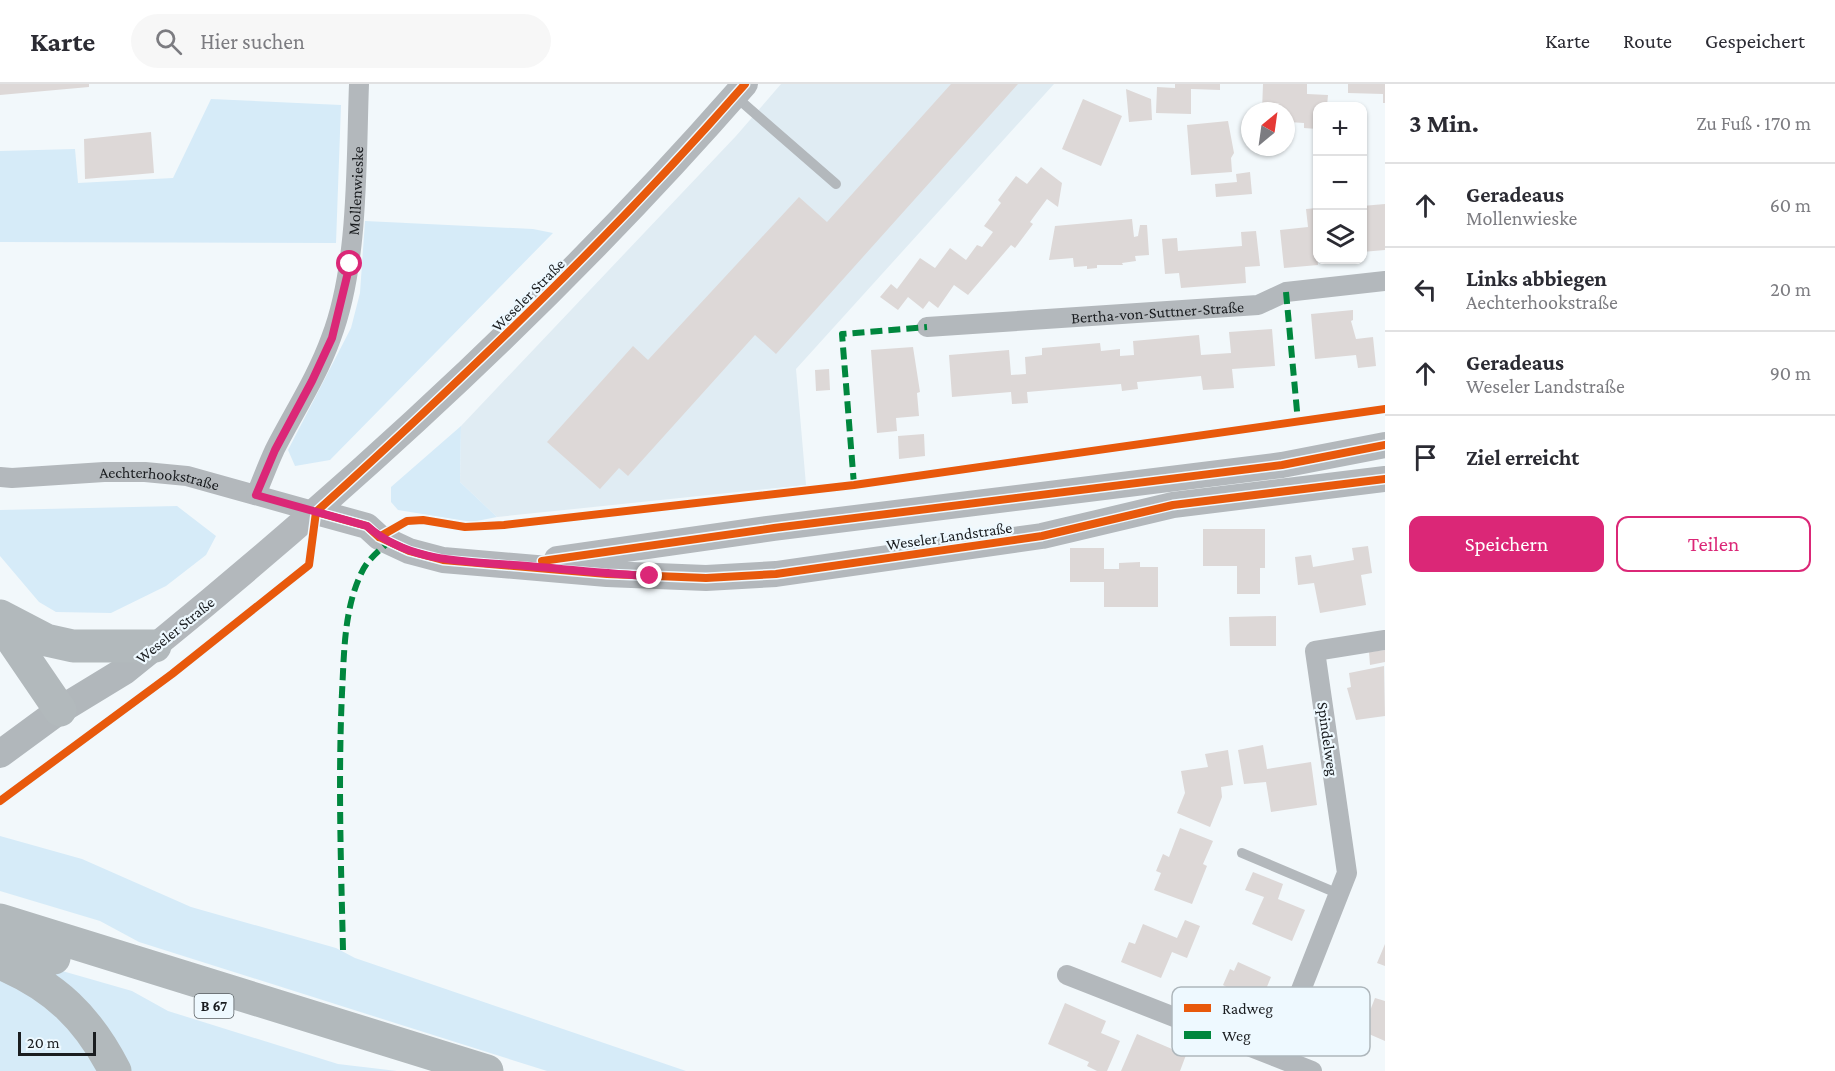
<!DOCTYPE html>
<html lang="de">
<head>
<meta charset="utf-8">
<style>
	:root { --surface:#fff; --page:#f7f7f7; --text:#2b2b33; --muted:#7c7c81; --line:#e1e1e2; --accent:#db2777 }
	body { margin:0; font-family:"Crimson Pro",serif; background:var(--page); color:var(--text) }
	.controls { position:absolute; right:18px; top:18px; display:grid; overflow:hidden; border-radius:12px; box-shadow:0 2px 4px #0004 }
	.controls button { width:54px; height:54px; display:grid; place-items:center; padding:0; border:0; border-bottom:2px solid var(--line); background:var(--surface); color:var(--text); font:30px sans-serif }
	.compass { position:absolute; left:1241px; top:18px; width:54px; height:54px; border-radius:50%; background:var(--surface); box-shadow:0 2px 4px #0004; rotate:29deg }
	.scale { position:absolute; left:18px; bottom:15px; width:78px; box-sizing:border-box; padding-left:6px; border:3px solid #1a1d20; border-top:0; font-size:16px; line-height:21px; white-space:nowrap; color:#1a1d20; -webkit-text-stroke:4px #eef9ff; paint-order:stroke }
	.stop { position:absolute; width:18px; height:18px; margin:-14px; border:4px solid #db2777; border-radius:50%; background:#fff }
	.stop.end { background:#db2777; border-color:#fff; box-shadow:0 2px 6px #0008 }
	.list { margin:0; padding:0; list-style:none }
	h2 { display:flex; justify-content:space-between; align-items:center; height:78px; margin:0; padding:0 24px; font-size:26px }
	h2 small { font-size:20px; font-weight:400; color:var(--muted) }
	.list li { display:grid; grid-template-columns:39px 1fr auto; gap:18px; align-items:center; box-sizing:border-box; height:84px; padding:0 24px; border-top:2px solid var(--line) }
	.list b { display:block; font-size:22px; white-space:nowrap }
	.list p { margin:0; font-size:20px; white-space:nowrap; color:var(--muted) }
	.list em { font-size:20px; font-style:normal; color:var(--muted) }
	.actions { display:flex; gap:12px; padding:18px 24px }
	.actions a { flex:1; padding:14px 0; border:2px solid var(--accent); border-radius:12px; text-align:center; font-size:21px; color:var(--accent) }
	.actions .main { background:var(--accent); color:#fff }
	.icon { flex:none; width:33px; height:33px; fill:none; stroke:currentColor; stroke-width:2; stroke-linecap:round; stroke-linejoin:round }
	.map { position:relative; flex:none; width:1385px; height:987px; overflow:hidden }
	header { display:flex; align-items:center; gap:36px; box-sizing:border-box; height:84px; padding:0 30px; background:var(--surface); border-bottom:2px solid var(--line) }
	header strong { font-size:28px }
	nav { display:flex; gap:33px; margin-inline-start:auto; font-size:21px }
	.search { width:420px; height:54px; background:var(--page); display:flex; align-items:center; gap:15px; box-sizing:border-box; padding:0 21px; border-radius:33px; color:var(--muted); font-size:22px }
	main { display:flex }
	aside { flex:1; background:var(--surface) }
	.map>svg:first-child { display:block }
</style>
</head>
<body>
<header>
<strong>Karte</strong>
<div class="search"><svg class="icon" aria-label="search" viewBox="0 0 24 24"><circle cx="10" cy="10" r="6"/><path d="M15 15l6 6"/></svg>Hier suchen</div>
<nav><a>Karte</a><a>Route</a><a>Gespeichert</a></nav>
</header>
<main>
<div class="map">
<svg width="1385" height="987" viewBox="0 0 1385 987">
	<rect width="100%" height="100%" fill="#f2f8fb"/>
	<path fill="#e0ecf3" d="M 781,0 L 1054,0 L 796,285 L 806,401 L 497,433 L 460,398 L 461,342 L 736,52 Z"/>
	<path fill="#d6ebf8" d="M 211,15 L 341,21 L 336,159 L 0,158 L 0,67 L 75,65 L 78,99 L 173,94 Z
		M 365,137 L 533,145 L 553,149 L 330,376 L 295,382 L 288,366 L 351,244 L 360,209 Z
		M 461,342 L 460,398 L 497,433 L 472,438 L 398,426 L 391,418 L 391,403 Z
		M 177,422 L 216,452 L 206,471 L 166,502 L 111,529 L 56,528 L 39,518 L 0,472 L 0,426 Z
		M 0,752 L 82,775 L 191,823 L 336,864 L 355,874 L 686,987 L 547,987 L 139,858 L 100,837 L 0,807 Z
		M 31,878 L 132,907 L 168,927 L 338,980 L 397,987 L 130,987 Z
		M 0,889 L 62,927 L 103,987 L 0,987 Z"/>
	<path fill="#ddd8d7" d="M 0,0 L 89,0 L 89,3 L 0,11 Z
		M 951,0 L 1018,0 L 776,270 L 755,251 L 628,392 L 619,384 L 600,405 L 547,358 L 633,262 L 648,276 L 799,113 L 827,138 Z
		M 1175,0 L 1220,0 L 1220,6 L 1191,5 L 1191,30 L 1156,29 L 1157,3 L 1175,4 Z
		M 1263,0 L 1307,0 L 1307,10 L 1328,11 L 1327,22 L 1317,22 L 1317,45 L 1304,44 L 1304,39 L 1289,38 L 1286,41 L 1286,27 L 1262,27 Z
		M 1348,0 L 1385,0 L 1385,19 L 1383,19 L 1383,10 L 1348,9 Z
		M 1126,5 L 1151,15 L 1152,36 L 1129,38 Z
		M 1083,15 L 1122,32 L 1101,82 L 1062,65 Z
		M 1228,37 L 1234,69 L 1231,74 L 1232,88 L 1191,91 L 1187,41 Z
		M 151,48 L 154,89 L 85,95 L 84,55 Z
		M 1041,83 L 1062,99 L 1058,123 L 1047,115 L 1030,138 L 1033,140 L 1015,164 L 1011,161 L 968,211 L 954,201 L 938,224 L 929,217 L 923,225 L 908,213 L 898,226 L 880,213 L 891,200 L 897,205 L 920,174 L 935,184 L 950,164 L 966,176 L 977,161 L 982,163 L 993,148 L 984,142 L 1001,119 L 998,116 L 1016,92 L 1027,100 Z
		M 1250,88 L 1252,110 L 1216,113 L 1215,100 L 1237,98 L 1236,90 Z
		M 1385,120 L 1385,166 L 1362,168 L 1362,122 Z
		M 1317,124 L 1315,153 L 1318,181 L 1284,184 L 1280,146 L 1308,143 L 1306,125 Z
		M 1132,135 L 1134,153 L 1138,152 L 1140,141 L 1147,141 L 1149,171 L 1135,172 L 1136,177 L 1122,179 L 1123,181 L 1097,181 L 1097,184 L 1087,185 L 1087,182 L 1074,183 L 1073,174 L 1049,176 L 1055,142 Z
		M 1256,147 L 1260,182 L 1245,183 L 1246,199 L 1181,204 L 1179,189 L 1165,190 L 1162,155 L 1177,154 L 1178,167 L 1242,162 L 1241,148 Z
		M 1353,226 L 1353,236 L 1351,237 L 1356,255 L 1373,253 L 1376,282 L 1358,284 L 1356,271 L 1315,275 L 1311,230 Z
		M 1272,245 L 1275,282 L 1232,285 L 1234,304 L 1203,306 L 1201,292 L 1137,298 L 1138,305 L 1122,307 L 1121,300 L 1027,308 L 1028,319 L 1012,320 L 1011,308 L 952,313 L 949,271 L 1009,266 L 1011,291 L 1026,290 L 1025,273 L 1042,271 L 1042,264 L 1100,259 L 1101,267 L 1120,265 L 1120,272 L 1134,271 L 1133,257 L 1199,251 L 1201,271 L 1231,269 L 1229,248 Z
		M 913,263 L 920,308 L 917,309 L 919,332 L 896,334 L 897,347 L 877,349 L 871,266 Z
		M 829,285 L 830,306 L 816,307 L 815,286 Z
		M 924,350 L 925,372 L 899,375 L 898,352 Z
		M 1203,445 L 1265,445 L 1265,484 L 1260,484 L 1260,510 L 1237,510 L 1237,482 L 1203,482 Z
		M 1368,462 L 1372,489 L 1361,491 L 1366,521 L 1320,529 L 1314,499 L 1298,501 L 1295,473 L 1311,471 L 1313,483 L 1354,476 L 1352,464 Z
		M 1070,464 L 1104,464 L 1104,485 L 1119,485 L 1119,479 L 1140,478 L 1140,483 L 1158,483 L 1158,523 L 1104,523 L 1104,498 L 1070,498 Z
		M 1276,532 L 1276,562 L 1230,562 L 1229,533 Z
		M 1385,566 L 1385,578 L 1370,581 L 1369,568 Z
		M 1384,582 L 1385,632 L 1356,636 L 1347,604 L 1351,603 L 1349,589 Z
		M 1263,661 L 1267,685 L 1311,678 L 1317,721 L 1271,728 L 1266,698 L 1244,700 L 1238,666 Z
		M 1228,666 L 1233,701 L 1221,703 L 1222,713 L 1210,743 L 1177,729 L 1185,709 L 1181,687 L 1208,683 L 1205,670 Z
		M 1180,744 L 1213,757 L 1203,780 L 1207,782 L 1192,820 L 1154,806 L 1161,789 L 1156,787 L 1163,770 L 1169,773 Z
		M 1253,788 L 1283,800 L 1278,815 L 1305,826 L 1292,857 L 1252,840 L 1264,813 L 1245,806 Z
		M 1185,836 L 1200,842 L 1187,874 L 1172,868 L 1161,894 L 1121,878 L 1129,858 L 1135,860 L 1143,840 L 1177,854 Z
		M 1385,860 L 1385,882 L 1377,879 Z
		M 1238,878 L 1271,893 L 1264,910 L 1269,912 L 1262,929 L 1224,912 L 1228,904 L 1223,901 L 1230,885 L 1234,887 Z
		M 1375,914 L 1385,917 L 1385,957 L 1362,947 Z
		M 1065,919 L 1106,937 L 1101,949 L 1120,957 L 1107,987 L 1097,987 L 1087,982 L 1089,978 L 1048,960 Z
		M 1137,950 L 1186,971 L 1180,987 L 1121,987 Z"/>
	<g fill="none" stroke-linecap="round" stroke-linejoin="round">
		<path stroke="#b3b8bc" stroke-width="10" d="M 735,12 L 836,100
			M 1242,769 L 1339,810"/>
		<g stroke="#b3b8bc" stroke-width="20">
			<path id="s1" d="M 927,243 L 1258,221 L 1286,208 L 1385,197"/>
			<path id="s2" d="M 0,393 L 12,394 L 104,388 L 145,388 L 187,392 L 316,428"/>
			<path id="s3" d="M 256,411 C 262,396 268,380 275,365 C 294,328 317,293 331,254 C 359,181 356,78 359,0"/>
			<path d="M 1067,891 L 1312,987"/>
			<path d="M 1275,972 L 1347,789 L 1315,567 L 1385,556"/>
		</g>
		<path stroke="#b3b8bc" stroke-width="26" d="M 316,428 L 367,442 L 379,453 L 409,467 L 443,476 L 607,490 L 706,494 L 776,490 L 1042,452 L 1173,421 L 1385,395
			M 557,475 L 774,444 L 1282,381 L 1385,361
			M 155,562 C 366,390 566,205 745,0"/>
		<path stroke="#b1b7bb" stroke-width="28" d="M 0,670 L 60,626 L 124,587 L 155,562"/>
		<path stroke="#b2b9bc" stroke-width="33" d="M 0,532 L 46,556 L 73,562 L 155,562
			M 0,538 L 60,626
			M 0,836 L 487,987
			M 0,862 L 54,874
			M 0,879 C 55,902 88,934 115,987"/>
		<path stroke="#00873e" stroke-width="6" stroke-dasharray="12 6" stroke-linecap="butt" d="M 1286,208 L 1298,338
			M 854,401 L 842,250 L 927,243
			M 343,866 C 341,780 338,695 342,609 C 344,571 344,527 360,492 C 366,477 377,468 389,458"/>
		<defs>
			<path id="cycleway" d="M 316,428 L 367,442 L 379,453 L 409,467 L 443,476 L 607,490 L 706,494 L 776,490 L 1042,452 L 1173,421 L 1385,395
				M 316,428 C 466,292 612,152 745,0
				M 379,453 L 407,437 L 423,436 L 465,443 L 504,441 L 854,401 L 1385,325
				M 542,477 L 774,444 L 1282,381 L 1385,361
				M 0,717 L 172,590 L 309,481 L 316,428"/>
		</defs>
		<use href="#cycleway" stroke="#eef9ff" stroke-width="11"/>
		<use href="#cycleway" stroke="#e8590c" stroke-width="8"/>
	</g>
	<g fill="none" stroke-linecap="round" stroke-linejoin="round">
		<path stroke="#db2777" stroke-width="8" d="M 350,180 L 332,254 L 312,297 L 275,366 L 256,411 L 367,442 C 408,478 462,477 513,481 C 559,484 605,490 650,492"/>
	</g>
	<g text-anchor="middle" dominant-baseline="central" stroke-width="4.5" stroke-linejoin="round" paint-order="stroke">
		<rect fill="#eef9ff" stroke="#5a5f63" stroke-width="1.5" x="194.5" y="910" width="39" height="24" rx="4.5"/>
		<g font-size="15" font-weight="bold" fill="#1a1d20">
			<text x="214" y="922">B 67</text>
		</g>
		<g font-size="16" fill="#1a1d20" stroke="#eef9ff">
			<text stroke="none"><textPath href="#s3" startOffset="324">Mollenwieske</textPath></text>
			<text transform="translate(528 211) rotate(-45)">Weseler Straße</text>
			<text stroke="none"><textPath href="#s1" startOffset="231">Bertha-von-Suttner-Straße</textPath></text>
			<text stroke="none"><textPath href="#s2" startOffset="160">Aechterhookstraße</textPath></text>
			<text transform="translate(949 452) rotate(-8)">Weseler Landstraße</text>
			<text transform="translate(175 546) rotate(-39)">Weseler Straße</text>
			<text transform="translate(1328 655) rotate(82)">Spindelweg</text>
		</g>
	</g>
	<rect x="1172" y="903" width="198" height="69" rx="9" fill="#eef9ff" stroke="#aeb7bc" stroke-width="1.5"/>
	<rect x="1184" y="920" width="27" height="8" fill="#e8590c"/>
	<rect x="1184" y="947" width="27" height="8" fill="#00873e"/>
	<g font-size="16" fill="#1a1d20">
		<text x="1222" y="930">Radweg</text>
		<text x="1222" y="957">Weg</text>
	</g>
</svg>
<div class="controls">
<button>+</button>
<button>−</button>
<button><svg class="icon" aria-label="layers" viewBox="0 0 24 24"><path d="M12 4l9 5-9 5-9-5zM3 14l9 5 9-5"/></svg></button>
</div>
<svg class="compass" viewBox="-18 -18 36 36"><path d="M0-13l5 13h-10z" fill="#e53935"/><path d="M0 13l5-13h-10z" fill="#7c7c81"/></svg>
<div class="scale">20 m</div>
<div class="stop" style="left:350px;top:180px"></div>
<div class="stop end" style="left:650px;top:492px"></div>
</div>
<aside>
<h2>3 Min.<small>Zu Fuß · 170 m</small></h2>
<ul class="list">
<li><svg class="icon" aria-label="ahead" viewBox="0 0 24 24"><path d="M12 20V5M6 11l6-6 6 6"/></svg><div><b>Geradeaus</b><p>Mollenwieske</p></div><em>60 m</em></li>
<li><svg class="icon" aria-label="left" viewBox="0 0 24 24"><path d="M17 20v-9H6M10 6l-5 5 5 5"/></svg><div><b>Links abbiegen</b><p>Aechterhookstraße</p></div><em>20 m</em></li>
<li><svg class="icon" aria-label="ahead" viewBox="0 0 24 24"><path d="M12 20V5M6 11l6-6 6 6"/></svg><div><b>Geradeaus</b><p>Weseler Landstraße</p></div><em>90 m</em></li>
<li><svg class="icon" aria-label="arrive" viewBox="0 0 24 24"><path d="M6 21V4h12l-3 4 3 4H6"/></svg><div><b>Ziel erreicht</b></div></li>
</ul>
<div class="actions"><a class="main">Speichern</a><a>Teilen</a></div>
</aside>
</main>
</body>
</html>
